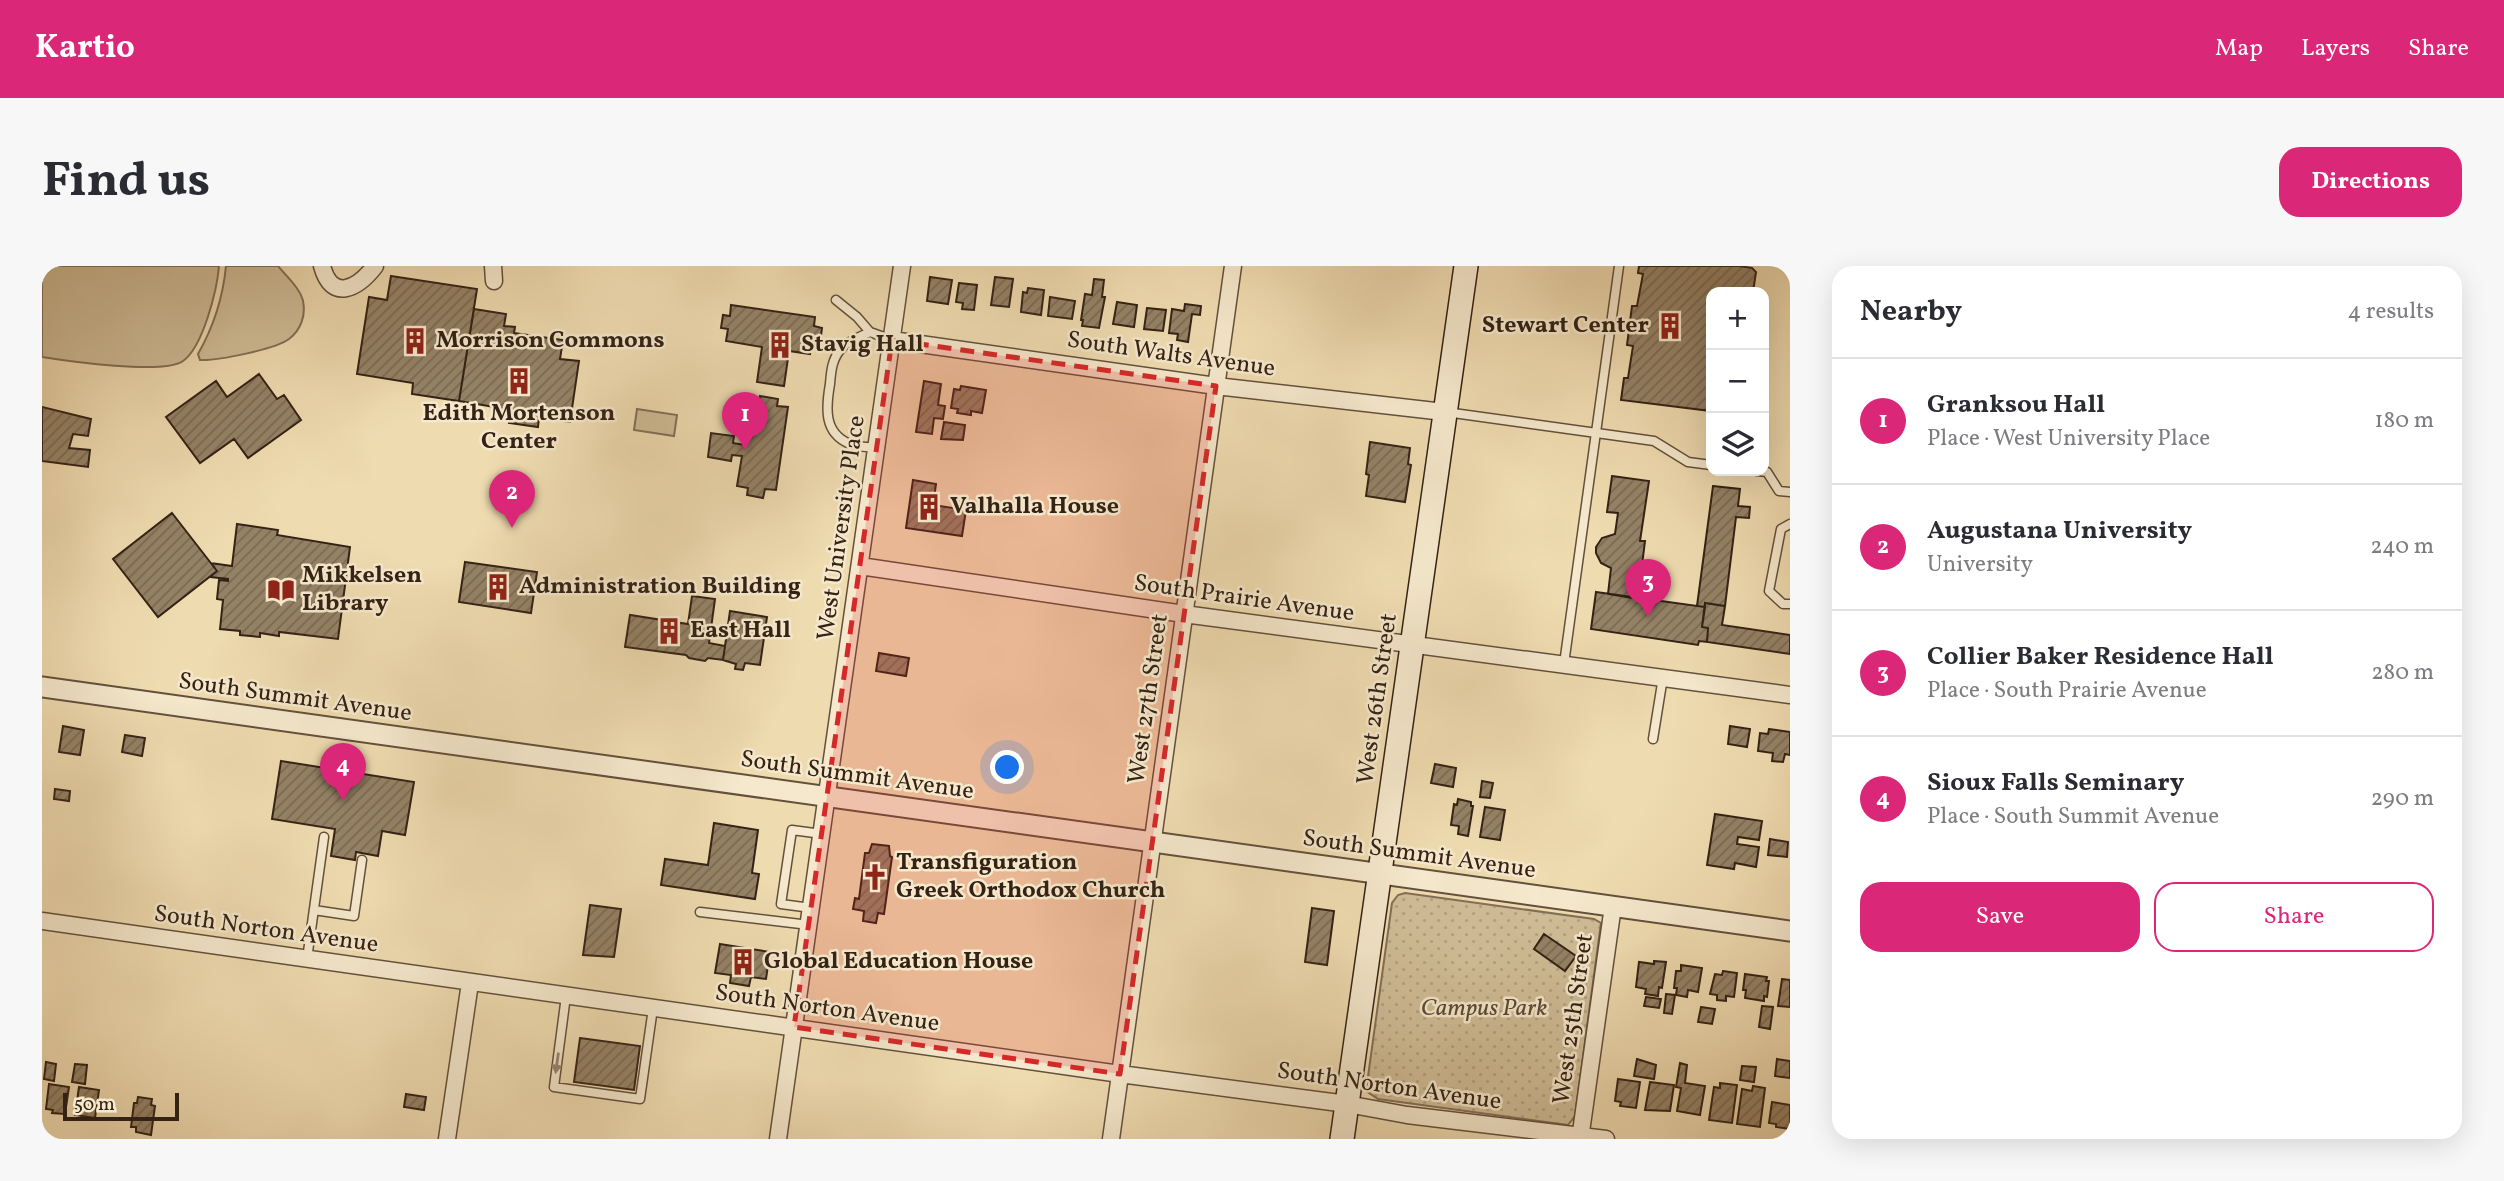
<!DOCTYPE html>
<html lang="en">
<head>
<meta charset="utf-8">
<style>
	:root { --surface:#fff; --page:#f7f7f7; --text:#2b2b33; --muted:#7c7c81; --line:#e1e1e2; --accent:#db2777 }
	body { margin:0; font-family:Vollkorn,serif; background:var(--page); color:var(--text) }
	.controls { position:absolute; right:21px; top:21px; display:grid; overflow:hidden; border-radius:14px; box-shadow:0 7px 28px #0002 }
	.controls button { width:63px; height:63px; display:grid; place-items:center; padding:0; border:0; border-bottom:2px solid var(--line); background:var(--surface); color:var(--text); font:35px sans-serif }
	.scale { position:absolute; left:21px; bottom:18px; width:116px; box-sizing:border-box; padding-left:7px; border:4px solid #342215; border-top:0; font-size:19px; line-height:24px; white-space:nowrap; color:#342215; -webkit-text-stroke:5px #f5e8cc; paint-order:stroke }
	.you { position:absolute; left:966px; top:502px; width:24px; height:24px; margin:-18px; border:5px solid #fff; border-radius:50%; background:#1a73e8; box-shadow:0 0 0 10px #1a73e833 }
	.badge { display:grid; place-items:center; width:46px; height:46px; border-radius:50%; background:var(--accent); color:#fff; font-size:23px; font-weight:700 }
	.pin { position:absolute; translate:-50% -58px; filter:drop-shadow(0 2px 4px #0008) }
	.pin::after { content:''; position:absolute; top:37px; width:24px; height:21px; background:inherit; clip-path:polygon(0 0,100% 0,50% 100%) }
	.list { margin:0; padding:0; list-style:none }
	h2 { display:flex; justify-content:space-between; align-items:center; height:91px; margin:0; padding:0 28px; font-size:30px }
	h2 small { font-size:23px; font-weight:400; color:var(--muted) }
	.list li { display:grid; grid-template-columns:46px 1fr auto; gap:21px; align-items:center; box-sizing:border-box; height:126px; padding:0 28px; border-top:2px solid var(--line) }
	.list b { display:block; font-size:26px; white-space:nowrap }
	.list p { margin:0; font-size:23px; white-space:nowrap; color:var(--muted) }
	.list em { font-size:23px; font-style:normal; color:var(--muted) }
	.actions { display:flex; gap:14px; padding:21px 28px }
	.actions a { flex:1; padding:16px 0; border:2px solid var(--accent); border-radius:21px; text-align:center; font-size:24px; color:var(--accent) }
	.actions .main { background:var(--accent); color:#fff }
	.icon { flex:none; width:38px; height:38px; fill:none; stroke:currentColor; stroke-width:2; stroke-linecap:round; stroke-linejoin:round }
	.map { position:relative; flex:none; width:1748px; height:873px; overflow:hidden; border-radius:21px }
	header { display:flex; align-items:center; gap:42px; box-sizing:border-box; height:98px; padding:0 35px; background:var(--accent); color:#fff }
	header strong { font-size:33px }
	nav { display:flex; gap:38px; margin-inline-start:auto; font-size:24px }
	.intro { display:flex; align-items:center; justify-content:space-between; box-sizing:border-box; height:168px; padding:0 42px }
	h1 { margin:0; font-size:49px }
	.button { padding:18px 32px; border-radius:21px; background:var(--accent); color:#fff; font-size:24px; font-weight:700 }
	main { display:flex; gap:42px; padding:0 42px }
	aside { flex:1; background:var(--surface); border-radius:21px; box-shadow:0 7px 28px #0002 }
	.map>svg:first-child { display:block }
</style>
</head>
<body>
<header>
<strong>Kartio</strong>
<nav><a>Map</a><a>Layers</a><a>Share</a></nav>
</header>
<div class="intro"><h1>Find us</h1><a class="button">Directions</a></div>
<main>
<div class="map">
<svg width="1748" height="873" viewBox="0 0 1748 873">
	<defs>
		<pattern id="park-dots" width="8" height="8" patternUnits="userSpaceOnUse" patternTransform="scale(1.75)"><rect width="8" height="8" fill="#cfbc96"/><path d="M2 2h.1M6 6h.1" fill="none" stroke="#b2a180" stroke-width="1.8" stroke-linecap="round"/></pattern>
		<pattern id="building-hatch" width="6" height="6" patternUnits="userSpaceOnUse" patternTransform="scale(1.75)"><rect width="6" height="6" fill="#958266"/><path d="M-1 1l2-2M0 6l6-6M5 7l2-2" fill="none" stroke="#7a6a53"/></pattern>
	</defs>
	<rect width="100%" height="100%" fill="#efdbb0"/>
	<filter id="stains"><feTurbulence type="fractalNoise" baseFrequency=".00286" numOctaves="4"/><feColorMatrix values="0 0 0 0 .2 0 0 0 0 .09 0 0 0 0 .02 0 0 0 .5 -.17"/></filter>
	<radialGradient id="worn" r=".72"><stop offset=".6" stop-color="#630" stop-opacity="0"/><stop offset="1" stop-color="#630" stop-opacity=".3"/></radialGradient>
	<path fill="#cfbc96" stroke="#826f56" stroke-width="2" d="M 0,0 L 177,0 C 175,24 161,81 141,95 C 122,109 25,95 0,91 Z
		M 184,0 L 236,0 C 244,10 258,22 261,35 C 264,49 259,64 247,73 C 234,83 175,95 158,94 L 156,88 C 172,60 181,31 184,0 Z
		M 595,143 L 635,149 L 632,170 L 592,164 Z"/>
	<path fill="url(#park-dots)" stroke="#826f56" stroke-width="2" d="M 1363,627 L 1552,653 L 1559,657 L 1533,850 L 1526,859 L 1336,833 L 1324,825 L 1350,637 L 1356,629 Z"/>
	<path fill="url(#building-hatch)" stroke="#342215" stroke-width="2" d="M 1597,0 L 1697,0 L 1710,2 L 1714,6 L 1711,26 L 1669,26 L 1669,145 L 1579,134 L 1582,112 L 1586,112 L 1591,80 L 1585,79 L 1590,40 L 1595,40 L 1601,8 L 1596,7 Z
		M 349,10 L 435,23 L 417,135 L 370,128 L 371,117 L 315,108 L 327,31 L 345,34 Z
		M 888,11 L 910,14 L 906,38 L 885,35 Z
		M 953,11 L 971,13 L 967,41 L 949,39 Z
		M 1052,13 L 1062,14 L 1060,31 L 1063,31 L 1057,62 L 1040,60 L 1041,54 L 1039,54 L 1043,28 L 1050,29 Z
		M 917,17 L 935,19 L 932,44 L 920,43 L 921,37 L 914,36 Z
		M 986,22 L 1002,24 L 999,49 L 979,46 L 981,26 L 985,27 Z
		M 1008,31 L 1033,35 L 1030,53 L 1006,50 Z
		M 1075,36 L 1095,39 L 1092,61 L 1071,58 Z
		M 1143,38 L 1159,40 L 1158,49 L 1150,48 L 1146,76 L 1135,74 L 1136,68 L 1127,67 L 1130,43 L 1142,45 Z
		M 689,39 L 773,51 L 772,60 L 780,62 L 778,77 L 770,76 L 768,88 L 747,85 L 742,120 L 715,116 L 720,81 L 684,75 L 686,63 L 679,62 L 681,49 L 688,50 Z
		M 1105,42 L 1124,44 L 1121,65 L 1102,63 Z
		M 432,43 L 464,48 L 462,60 L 473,61 L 472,67 L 521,74 L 518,93 L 537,95 L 528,156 L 497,152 L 496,161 L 467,157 L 469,144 L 417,135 Z
		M 217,108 L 235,133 L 242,129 L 259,154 L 206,192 L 192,173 L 158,197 L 124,151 L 174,115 L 185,131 Z
		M 882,115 L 899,118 L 896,139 L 903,140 L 901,153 L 892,152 L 890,168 L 874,166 Z
		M 919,120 L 944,124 L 940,147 L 929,145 L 929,149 L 915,147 L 916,143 L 909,142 L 912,123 L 918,124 Z
		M 718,130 L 736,133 L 735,140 L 746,141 L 734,224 L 723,223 L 721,232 L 705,229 L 706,222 L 695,220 L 700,190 L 690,189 L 689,195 L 666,191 L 669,167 L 692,170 L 691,177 L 703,179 L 709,137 L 717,138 Z
		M 0,141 L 49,153 L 46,170 L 31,168 L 27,182 L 48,184 L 46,201 L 0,195 Z
		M 902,156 L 923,159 L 921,174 L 899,173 Z
		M 1328,176 L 1368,182 L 1366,198 L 1369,199 L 1363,236 L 1324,230 L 1327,209 L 1324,208 Z
		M 1570,210 L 1607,215 L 1598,275 L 1603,275 L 1599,307 L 1595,307 L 1591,332 L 1566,328 L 1569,302 L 1559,297 L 1554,287 L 1554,281 L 1560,272 L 1573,268 L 1576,247 L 1565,246 Z
		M 871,214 L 894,218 L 891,239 L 924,244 L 920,270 L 864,262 Z
		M 1671,220 L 1698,223 L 1696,240 L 1708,241 L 1707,252 L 1694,251 L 1683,340 L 1663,337 L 1663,341 L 1655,340 Z
		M 130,247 L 175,305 L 116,351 L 71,293 Z
		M 195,258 L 236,264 L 235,269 L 308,281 L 296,373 L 237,366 L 237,370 L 218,367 L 218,371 L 198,369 L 198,365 L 178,363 L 181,334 L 175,333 L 177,314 L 186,315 L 186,313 L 168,311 L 175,305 L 169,297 L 190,300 Z
		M 423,296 L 495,306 L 489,347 L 417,336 Z
		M 1554,326 L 1663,341 L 1660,361 L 1666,362 L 1665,376 L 1657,375 L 1656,379 L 1549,363 Z
		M 650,330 L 673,333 L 667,377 L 683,380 L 681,394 L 666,392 L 663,395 L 647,392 L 644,389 L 583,381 L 588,349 L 646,358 Z
		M 1663,337 L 1683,340 L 1680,359 L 1748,369 L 1748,388 L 1665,376 L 1666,362 L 1660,361 Z
		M 688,345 L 725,351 L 718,399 L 703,397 L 701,404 L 693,403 L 694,398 L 681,394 Z
		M 837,387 L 867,392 L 864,410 L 834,405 Z
		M 21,460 L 42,464 L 38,489 L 17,486 Z
		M 1688,460 L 1708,463 L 1705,481 L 1686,478 Z
		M 1727,463 L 1748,466 L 1748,489 L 1743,488 L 1741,496 L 1730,495 L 1731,487 L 1716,485 L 1718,467 L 1726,468 Z
		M 83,469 L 103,472 L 100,490 L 80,486 Z
		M 239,495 L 372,516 L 363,569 L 340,565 L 336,590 L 314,586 L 313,594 L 289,590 L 293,563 L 230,553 Z
		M 1393,498 L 1414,502 L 1411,521 L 1389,517 Z
		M 1440,515 L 1451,517 L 1448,532 L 1438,531 Z
		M 13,523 L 28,525 L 27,535 L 12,533 Z
		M 1416,533 L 1429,536 L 1429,540 L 1431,540 L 1426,570 L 1416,568 L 1417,560 L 1409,559 L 1412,538 L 1415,539 Z
		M 1443,541 L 1463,544 L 1458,574 L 1438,571 Z
		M 1673,548 L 1720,555 L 1717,574 L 1696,571 L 1695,578 L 1717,581 L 1714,601 L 1693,597 L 1692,603 L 1665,599 Z
		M 672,557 L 716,564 L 710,607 L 717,608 L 713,633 L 619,619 L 623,593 L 666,599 Z
		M 1728,573 L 1746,576 L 1745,591 L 1726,589 Z
		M 830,578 L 847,580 L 848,590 L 850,591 L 842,648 L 836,647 L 834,657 L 821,655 L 822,645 L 811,643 L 813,632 L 817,633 L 823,587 L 827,587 Z
		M 548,639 L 579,643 L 572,691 L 541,689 Z
		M 1270,642 L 1292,645 L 1285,699 L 1263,696 Z
		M 1502,668 L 1534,690 L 1523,705 L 1492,683 Z
		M 678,678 L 728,686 L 724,713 L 709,711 L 707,720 L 688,717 L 689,709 L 673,707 Z
		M 1612,695 L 1624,696 L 1620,722 L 1617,721 L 1616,730 L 1603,728 L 1604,723 L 1594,721 L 1597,696 L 1612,698 Z
		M 1639,699 L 1660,702 L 1656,726 L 1646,724 L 1645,731 L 1634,729 L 1635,722 L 1632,722 L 1634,705 L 1639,705 Z
		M 1681,705 L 1695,707 L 1692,731 L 1684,730 L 1684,735 L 1675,734 L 1675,729 L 1668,728 L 1673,708 L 1680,709 Z
		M 1703,708 L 1725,711 L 1724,715 L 1727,715 L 1725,731 L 1722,730 L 1722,735 L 1703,732 L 1704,724 L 1701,724 Z
		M 1740,713 L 1748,714 L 1748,741 L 1736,740 Z
		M 1624,728 L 1633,729 L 1630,748 L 1622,747 Z
		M 1604,731 L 1619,733 L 1617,742 L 1602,740 Z
		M 1720,740 L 1731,741 L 1728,763 L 1717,761 Z
		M 1659,741 L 1673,743 L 1670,758 L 1656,756 Z
		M 538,772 L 598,780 L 592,824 L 532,816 Z
		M 1595,793 L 1614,799 L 1612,813 L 1592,810 Z
		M 1735,793 L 1748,795 L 1748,812 L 1733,810 Z
		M 4,796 L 14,798 L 12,815 L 2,813 Z
		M 1638,797 L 1645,799 L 1643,817 L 1663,820 L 1658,849 L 1635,845 L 1639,822 L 1634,821 Z
		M 33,798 L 45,799 L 43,818 L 30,816 Z
		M 1700,800 L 1714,801 L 1712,816 L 1698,814 Z
		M 1576,813 L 1598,816 L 1594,842 L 1578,840 L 1579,836 L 1573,835 Z
		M 1608,816 L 1632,819 L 1628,845 L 1603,844 Z
		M 1678,817 L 1695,819 L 1690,857 L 1667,854 L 1672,821 L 1678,822 Z
		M 7,818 L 27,821 L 23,848 L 10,847 L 11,844 L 4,843 Z
		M 1711,820 L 1723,822 L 1718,861 L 1695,858 L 1700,823 L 1710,825 Z
		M 37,821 L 57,824 L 53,852 L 33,849 Z
		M 364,828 L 384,831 L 382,844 L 362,841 Z
		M 96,831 L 110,833 L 109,839 L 113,840 L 109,869 L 94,866 L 94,861 L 89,861 L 92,837 L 95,837 Z
		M 1730,836 L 1748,839 L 1748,863 L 1734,861 L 1734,858 L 1727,857 Z"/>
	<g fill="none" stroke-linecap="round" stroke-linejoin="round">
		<defs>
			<path id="service" d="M 794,34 L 815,51 L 828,66
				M 1404,146 L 1612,175 L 1646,196 L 1669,199
				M 835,182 C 827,181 815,181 808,178 C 781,167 784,141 788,118 C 789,105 790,92 800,82 C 807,74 818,71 828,66 L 850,74
				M 1715,205 L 1725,206 L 1737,225 L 1748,226
				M 1748,258 L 1739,263 L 1727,325 L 1741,338 L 1748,338
				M 1522,398 L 1577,0
				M 1611,473 L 1621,411
				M 769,642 L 739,638 L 750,564 L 780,568
				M 272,644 L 312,650 L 320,594
				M 658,646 L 767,659
				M 265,693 L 282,571
				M 524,730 L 512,821 L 598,833 L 611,742"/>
			<path id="minor" d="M 280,0 C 290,37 316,22 333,0
				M 451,0 L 452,15
				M 850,74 L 1174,120 L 1402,146
				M 818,300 L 1142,348 L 1748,429
				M 0,655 L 1078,808 L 1305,838 L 1365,849 L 1564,873
				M 405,873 L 428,717
				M 736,873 L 860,0
				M 1069,873 L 1191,0
				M 1538,873 L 1571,640"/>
			<path id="tertiary" d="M 0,421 L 1748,665"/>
			<path id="secondary" d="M 1300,873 L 1424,0"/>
		</defs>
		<use href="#service" stroke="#63503c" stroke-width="11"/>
		<use href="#minor" stroke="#63503c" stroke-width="19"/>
		<use href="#tertiary" stroke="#63503c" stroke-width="23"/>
		<use href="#secondary" stroke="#342215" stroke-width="26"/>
		<use href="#service" stroke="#f5e8cc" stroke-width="8"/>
		<use href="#minor" stroke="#f5e8cc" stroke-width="16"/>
		<use href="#tertiary" stroke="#f5e8cc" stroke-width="19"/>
		<use href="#secondary" stroke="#f5e8cc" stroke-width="23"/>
	</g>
	<defs><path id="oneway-solid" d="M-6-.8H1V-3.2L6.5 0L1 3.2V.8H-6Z" transform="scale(1.75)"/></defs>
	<use fill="#948570" href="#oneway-solid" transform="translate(515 797) rotate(98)"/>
	<path fill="#d62828" fill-opacity="0.2" stroke="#d62828" stroke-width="5" stroke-dasharray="14 9" stroke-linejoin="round" d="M 850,74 L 1174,120 L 1078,808 L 752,761 Z"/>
	<defs>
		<symbol id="building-bare" viewBox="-9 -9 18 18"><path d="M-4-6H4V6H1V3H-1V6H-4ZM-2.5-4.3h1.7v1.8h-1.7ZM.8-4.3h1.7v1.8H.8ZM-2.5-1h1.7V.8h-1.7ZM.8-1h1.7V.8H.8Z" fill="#8f2418" stroke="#f5e8cc" stroke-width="2.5" paint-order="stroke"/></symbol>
		<symbol id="library-bare" viewBox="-9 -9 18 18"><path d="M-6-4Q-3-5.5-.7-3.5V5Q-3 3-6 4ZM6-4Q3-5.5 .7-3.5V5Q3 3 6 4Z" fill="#8f2418" stroke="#f5e8cc" stroke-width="2.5" paint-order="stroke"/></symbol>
		<symbol id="church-bare" viewBox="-9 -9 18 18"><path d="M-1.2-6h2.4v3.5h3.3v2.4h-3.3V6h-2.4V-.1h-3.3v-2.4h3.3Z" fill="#8f2418" stroke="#f5e8cc" stroke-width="2.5" paint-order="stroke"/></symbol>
	</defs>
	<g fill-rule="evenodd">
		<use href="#building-bare" x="1609" y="41" width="38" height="38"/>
		<use href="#building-bare" x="354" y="56" width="38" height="38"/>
		<use href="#building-bare" x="719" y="60" width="38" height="38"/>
		<use href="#building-bare" x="458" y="96" width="38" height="38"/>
		<use href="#building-bare" x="868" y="222" width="38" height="38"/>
		<use href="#building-bare" x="437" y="302" width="38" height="38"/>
		<use href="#library-bare" x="220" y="305" width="38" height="38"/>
		<use href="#building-bare" x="608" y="346" width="38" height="38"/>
		<use href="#church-bare" x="814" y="592" width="38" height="38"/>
		<use href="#building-bare" x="682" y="677" width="38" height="38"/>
	</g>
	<g text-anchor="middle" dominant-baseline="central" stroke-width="5" stroke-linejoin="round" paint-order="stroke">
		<g font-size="24" font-weight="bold" fill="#342215" stroke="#f5e8cc" text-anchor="start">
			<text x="1607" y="60" text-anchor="end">Stewart Center</text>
			<text x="394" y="75">Morrison Commons</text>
			<text x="759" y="79">Stavig Hall</text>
			<text x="477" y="148" text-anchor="middle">Edith Mortenson<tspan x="477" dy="28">Center</tspan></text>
			<text x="908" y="241">Valhalla House</text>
			<text x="260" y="310">Mikkelsen<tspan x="260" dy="28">Library</tspan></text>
			<text x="477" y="321">Administration Building</text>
			<text x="648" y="365">East Hall</text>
			<text x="854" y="597">Transfiguration<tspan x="854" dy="28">Greek Orthodox Church</tspan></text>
			<text x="722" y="696">Global Education House</text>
		</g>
		<g font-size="24" fill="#342215" stroke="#f5e8cc">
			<text transform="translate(1129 89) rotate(8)">South Walts Avenue</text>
			<text transform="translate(800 262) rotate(-82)">West University Place</text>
			<text transform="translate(1202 333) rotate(8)">South Prairie Avenue</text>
			<text transform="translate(253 432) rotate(8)">South Summit Avenue</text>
			<text transform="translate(1107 433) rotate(-82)">West 27th Street</text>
			<text transform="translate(1336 433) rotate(-82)">West 26th Street</text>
			<text transform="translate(815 510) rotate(8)">South Summit Avenue</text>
			<text transform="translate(1377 589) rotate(8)">South Summit Avenue</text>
			<text transform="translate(224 664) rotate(8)">South Norton Avenue</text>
			<text transform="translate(785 743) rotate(8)">South Norton Avenue</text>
			<text transform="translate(1532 753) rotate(-82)">West 25th Street</text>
			<text transform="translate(1347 821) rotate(8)">South Norton Avenue</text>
		</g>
		<g font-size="24" font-style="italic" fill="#5b4835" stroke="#f5e8cc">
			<text x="1442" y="743">Campus Park</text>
		</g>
	</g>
	<rect width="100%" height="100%" filter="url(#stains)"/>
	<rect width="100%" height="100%" fill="url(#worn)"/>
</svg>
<div class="controls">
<button>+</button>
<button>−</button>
<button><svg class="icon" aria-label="layers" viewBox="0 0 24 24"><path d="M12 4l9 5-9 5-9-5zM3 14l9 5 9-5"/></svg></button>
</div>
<div class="scale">50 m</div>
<div class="you"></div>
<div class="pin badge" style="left:703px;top:184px">1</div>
<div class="pin badge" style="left:470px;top:262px">2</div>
<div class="pin badge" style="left:1606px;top:351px">3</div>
<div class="pin badge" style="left:301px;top:535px">4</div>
</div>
<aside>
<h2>Nearby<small>4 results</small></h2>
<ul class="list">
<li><span class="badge">1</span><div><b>Granksou Hall</b><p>Place · West University Place</p></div><em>180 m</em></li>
<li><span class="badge">2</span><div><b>Augustana University</b><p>University</p></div><em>240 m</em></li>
<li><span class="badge">3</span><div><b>Collier Baker Residence Hall</b><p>Place · South Prairie Avenue</p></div><em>280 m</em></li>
<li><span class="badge">4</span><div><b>Sioux Falls Seminary</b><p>Place · South Summit Avenue</p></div><em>290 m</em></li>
</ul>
<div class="actions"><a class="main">Save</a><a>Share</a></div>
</aside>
</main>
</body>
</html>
